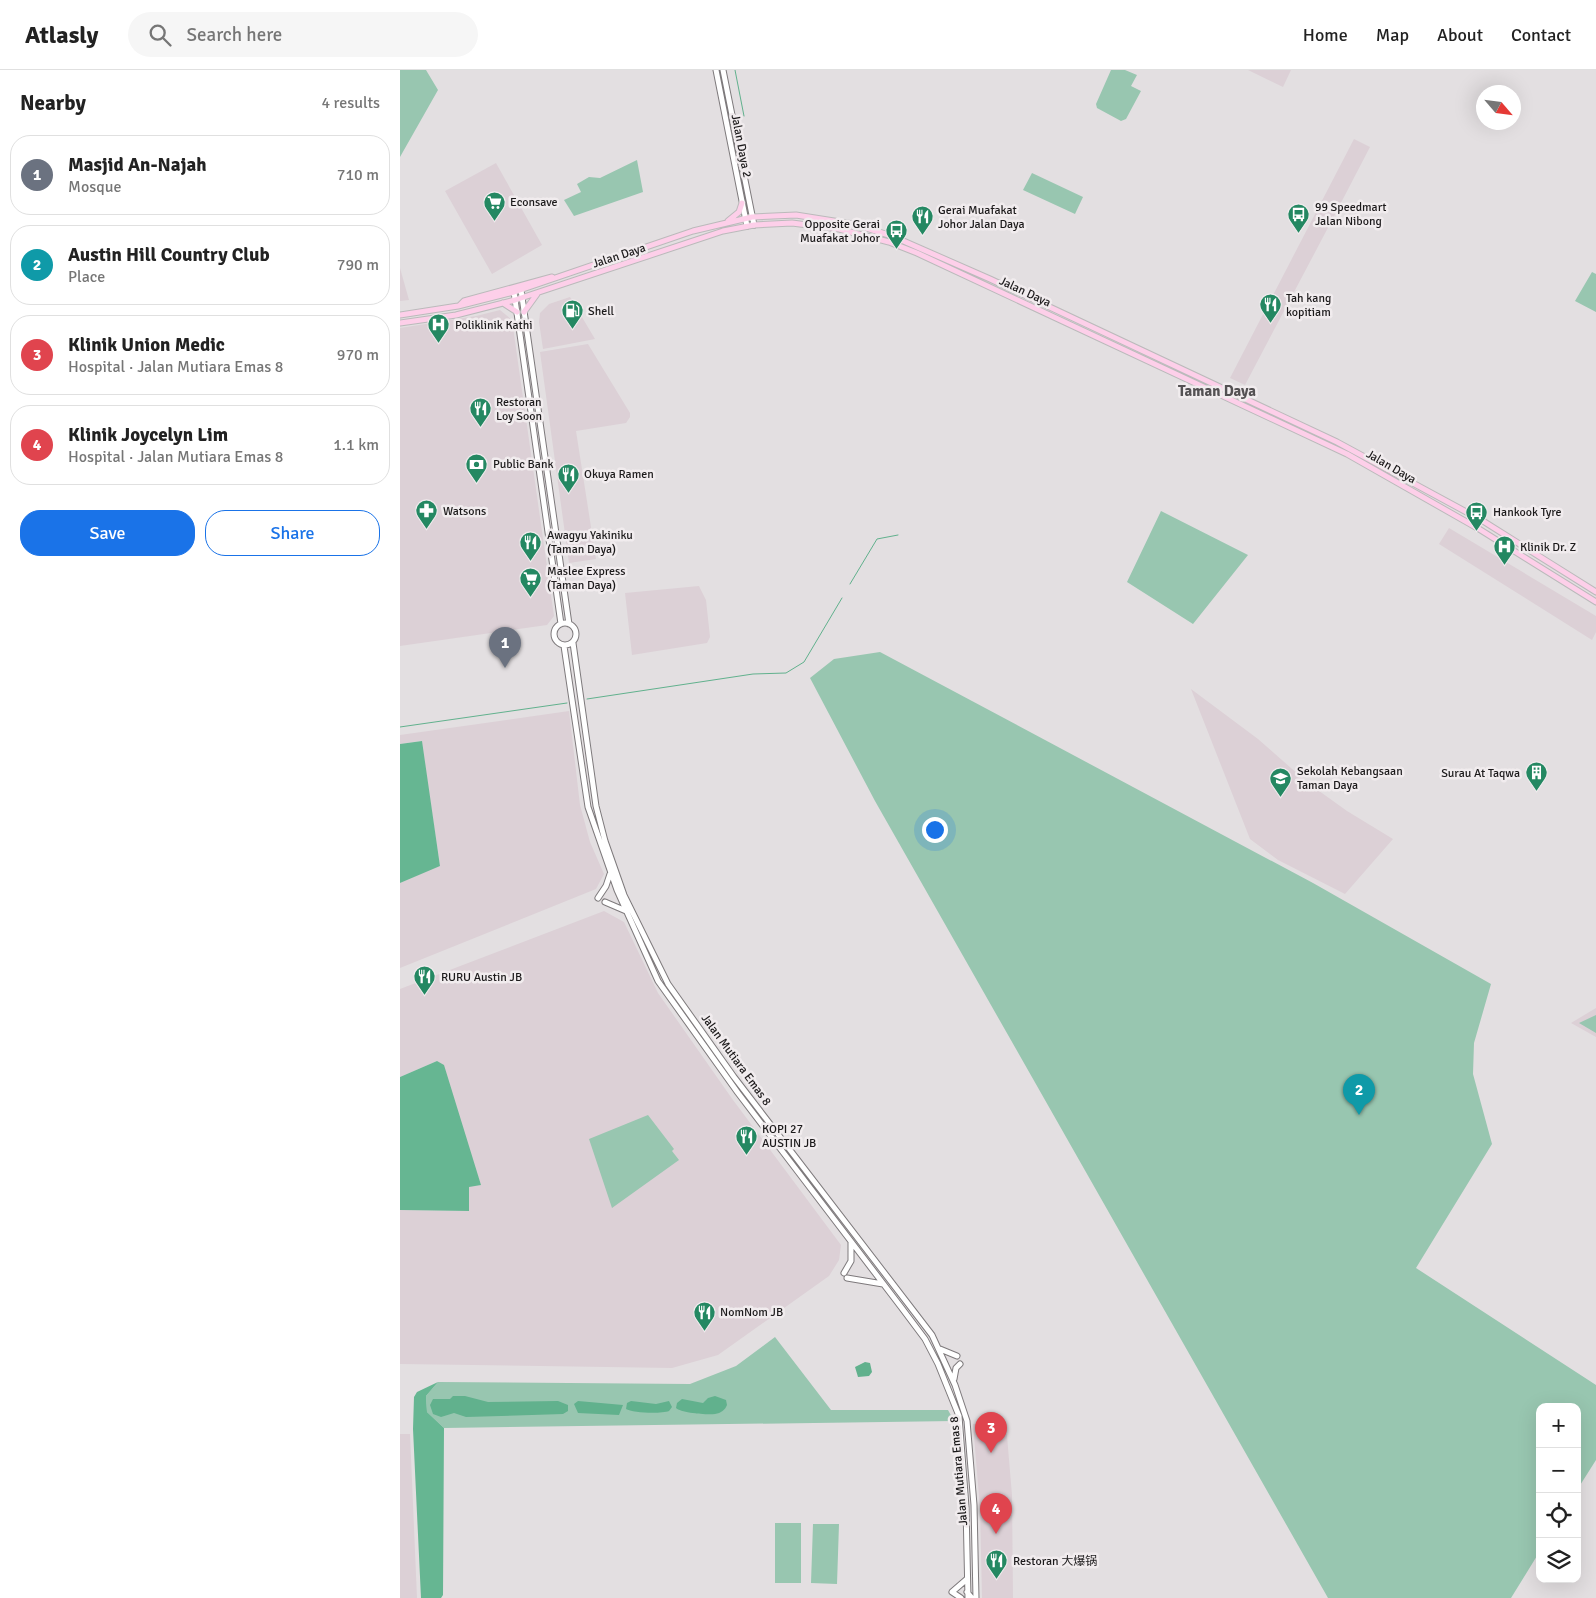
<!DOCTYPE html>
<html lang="en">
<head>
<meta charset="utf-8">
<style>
	:root { --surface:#fff; --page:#f6f6f6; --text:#222; --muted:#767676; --line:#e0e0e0; --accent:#1a73e8 }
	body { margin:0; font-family:Signika,"Noto Sans SC",sans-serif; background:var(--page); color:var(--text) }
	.controls { position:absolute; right:15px; bottom:15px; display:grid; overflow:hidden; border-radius:10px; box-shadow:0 5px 20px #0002 }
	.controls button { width:45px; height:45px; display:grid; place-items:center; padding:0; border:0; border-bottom:1px solid var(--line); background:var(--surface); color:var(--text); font:25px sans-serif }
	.compass { position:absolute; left:1076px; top:15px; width:45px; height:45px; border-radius:50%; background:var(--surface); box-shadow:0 5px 20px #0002; rotate:118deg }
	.you { position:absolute; left:534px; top:759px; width:18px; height:18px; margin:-12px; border:4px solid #fff; border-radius:50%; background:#1a73e8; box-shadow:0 0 0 8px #1a73e833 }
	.badge { display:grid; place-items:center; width:32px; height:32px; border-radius:50%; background:var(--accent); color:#fff; font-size:16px; font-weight:700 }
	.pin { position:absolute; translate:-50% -41px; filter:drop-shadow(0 1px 2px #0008) }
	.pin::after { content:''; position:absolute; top:26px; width:18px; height:15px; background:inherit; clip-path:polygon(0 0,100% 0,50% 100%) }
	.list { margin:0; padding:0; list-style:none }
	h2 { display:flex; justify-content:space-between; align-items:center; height:65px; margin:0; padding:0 20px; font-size:21px }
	h2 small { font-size:16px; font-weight:400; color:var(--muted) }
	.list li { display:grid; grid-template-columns:32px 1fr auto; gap:15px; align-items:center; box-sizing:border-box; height:80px; margin:0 10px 10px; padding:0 10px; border:1px solid var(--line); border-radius:20px }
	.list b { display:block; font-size:19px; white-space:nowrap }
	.list p { margin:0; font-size:16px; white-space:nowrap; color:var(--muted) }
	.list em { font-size:16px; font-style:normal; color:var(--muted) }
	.actions { display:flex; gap:10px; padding:15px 20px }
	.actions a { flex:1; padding:11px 0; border:1px solid var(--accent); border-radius:20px; text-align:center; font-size:18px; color:var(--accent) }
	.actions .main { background:var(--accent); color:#fff }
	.icon { flex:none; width:28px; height:28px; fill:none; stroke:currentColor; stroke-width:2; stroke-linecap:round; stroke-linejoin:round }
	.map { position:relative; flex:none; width:1196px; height:1528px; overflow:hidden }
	header { display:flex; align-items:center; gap:30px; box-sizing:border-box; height:70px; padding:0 25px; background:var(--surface); border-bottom:1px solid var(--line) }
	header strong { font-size:24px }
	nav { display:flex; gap:28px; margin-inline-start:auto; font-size:18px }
	.search { width:350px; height:45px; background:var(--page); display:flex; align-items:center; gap:12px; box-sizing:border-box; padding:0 18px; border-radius:28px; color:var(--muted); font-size:19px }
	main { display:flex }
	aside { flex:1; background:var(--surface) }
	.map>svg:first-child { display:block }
</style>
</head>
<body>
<header>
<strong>Atlasly</strong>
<div class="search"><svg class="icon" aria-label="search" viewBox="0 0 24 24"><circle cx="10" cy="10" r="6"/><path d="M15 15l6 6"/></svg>Search here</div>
<nav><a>Home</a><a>Map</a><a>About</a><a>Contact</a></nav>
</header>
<main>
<aside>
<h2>Nearby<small>4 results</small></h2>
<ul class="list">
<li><span class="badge" style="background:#6b7280">1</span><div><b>Masjid An-Najah</b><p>Mosque</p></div><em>710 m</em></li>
<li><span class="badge" style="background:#0f9aa8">2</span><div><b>Austin Hill Country Club</b><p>Place</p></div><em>790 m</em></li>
<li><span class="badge" style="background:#e0444e">3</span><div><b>Klinik Union Medic</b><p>Hospital · Jalan Mutiara Emas 8</p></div><em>970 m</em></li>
<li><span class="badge" style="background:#e0444e">4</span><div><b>Klinik Joycelyn Lim</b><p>Hospital · Jalan Mutiara Emas 8</p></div><em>1.1 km</em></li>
</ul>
<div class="actions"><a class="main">Save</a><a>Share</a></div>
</aside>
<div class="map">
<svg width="1196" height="1528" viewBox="0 0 1196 1528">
	<rect width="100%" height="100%" fill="#e3dfe1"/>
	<path fill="#dcd0d6" d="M 848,0 L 891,0 L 883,17 Z
		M 954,69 L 970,77 L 931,152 L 845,315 L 830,308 Z
		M 96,93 L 142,175 L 92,204 L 45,121 Z
		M 0,198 L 9,230 L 0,231 Z
		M 170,227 L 195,269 L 143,279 L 139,252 L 140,243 L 149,234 Z
		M 100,240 L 112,250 L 154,546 L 147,555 L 0,576 L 0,258 L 76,246 Z
		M 188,274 L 230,343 L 230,347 L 226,353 L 176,361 L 196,489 L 169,493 L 140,282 Z
		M 1049,458 L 1196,546 L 1196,562 L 1192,570 L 1039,474 Z
		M 299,516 L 306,530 L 310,567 L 307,573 L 232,585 L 225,523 Z
		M 791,619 L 858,669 L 908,713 L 947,741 L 993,769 L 945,824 L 878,790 L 850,769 Z
		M 169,641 L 180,735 L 190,772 L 204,804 L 196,819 L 0,898 L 0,813 L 40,795 L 21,671 L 0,674 L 0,665 Z
		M 204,841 L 224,852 L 258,923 L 333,1030 L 441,1175 L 439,1190 L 429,1206 L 318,1285 L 272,1298 L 0,1294 L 0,1140 L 68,1141 L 69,1116 L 81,1115 L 37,991 L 0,1007 L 0,919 Z
		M 1196,938 L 1196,967 L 1171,953 Z
		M 573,1354 L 606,1354 L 612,1425 L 613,1528 L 582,1528 L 580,1438 Z
		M 0,1364 L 10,1364 L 17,1528 L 0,1528 Z"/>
	<path fill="#98c6b0" d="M 0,0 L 26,0 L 38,20 L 0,87 Z
		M 711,0 L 725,0 L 737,5 L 731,16 L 741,21 L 726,49 L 721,51 L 697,38 L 696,34 Z
		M 237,90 L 243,122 L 174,146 L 164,130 L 181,122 L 177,114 L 189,107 L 200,108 Z
		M 632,103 L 683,127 L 675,144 L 623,120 Z
		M 1192,202 L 1196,204 L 1196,242 L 1175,231 Z
		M 761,441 L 848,485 L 793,554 L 727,512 Z
		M 480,582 L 913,813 L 1091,914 L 1074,973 L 1073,1004 L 1092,1074 L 1016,1198 L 1196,1315 L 1196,1390 L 1177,1420 L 1177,1337 L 1140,1337 L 1140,1481 L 1111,1528 L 928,1528 L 475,731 L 410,608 L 434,589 Z
		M 1196,945 L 1196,963 L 1179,953 Z
		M 248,1045 L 274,1079 L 272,1081 L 279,1090 L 212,1138 L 189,1069 Z
		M 375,1267 L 431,1340 L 548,1340 L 554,1351 L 44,1358 L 27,1342 L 26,1326 L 38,1312 L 290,1314 L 336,1296 Z
		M 375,1453 L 401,1453 L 401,1513 L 375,1513 Z
		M 413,1454 L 439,1454 L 437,1514 L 411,1513 Z"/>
	<path fill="#66b692" d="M 22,671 L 40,796 L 0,813 L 0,674 Z
		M 37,991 L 44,995 L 81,1115 L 69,1117 L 69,1141 L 0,1140 L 0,1007 Z
		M 38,1312 L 26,1326 L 27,1342 L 44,1358 L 43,1525 L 41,1528 L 21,1528 L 13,1359 L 14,1327 L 17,1322 Z"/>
	<path fill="#61b18d" d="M 465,1292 L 470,1293 L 472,1302 L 469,1306 L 458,1307 L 455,1297 Z
		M 53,1326 L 65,1326 L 88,1332 L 158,1331 L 168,1335 L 168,1341 L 163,1344 L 66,1347 L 54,1343 L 41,1347 L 33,1344 L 30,1335 L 33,1329 L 50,1329 Z
		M 315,1326 L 326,1330 L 327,1335 C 325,1340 321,1343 315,1344 C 307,1345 281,1343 276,1338 L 277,1333 L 282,1329 L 303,1333 L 308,1328 Z
		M 178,1331 L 223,1335 L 219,1345 L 178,1343 L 174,1334 Z
		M 231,1331 L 256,1334 L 269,1331 L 272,1337 L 269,1341 C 261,1344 232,1343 226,1339 L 227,1333 Z"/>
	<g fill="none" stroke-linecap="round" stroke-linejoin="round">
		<path stroke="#61b18d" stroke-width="1" d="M 335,0 L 344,46
			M 450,514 L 477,469 L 498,465
			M 187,629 L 353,604 L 386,603 L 404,592 L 442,528
			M 0,657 L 167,633"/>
		<defs>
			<path id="secondary" d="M 316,0 L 347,156
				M 323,0 L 354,155
				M 121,220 L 169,554
				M 114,222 L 161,554
				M154 564a11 11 0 1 1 22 0a11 11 0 1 1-22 0Z
				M 173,573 L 196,736 L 205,771 L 224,825 L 268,914 L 334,1007 L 532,1265 L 555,1315 L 567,1351 L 574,1435 L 576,1528
				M 164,576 L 188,737 L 217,820 L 258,911 L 338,1023 L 501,1237 L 525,1269 L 538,1294 L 559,1346 L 566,1437 L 568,1528
				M 198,828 L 206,816 L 210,804
				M 205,832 L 226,841
				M 444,1203 L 451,1191 L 451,1173
				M 447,1208 L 483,1214
				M 540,1279 L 557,1286
				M 554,1309 L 556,1298 L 560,1294
				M 567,1522 L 572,1528
				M 561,1528 L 552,1522 L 567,1509"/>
			<path id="primary" d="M 328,151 L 339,142 L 342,133
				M 103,233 L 117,242
				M 60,235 L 64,231 L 152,207
				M 124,242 L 137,224
				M 0,245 L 58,236 L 114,222 L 293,161 L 352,147 L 396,145 L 453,154 L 492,166 L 590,209 L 937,372 L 1083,451 L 1196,522
				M 0,253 L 56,245 L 115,230 L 323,161 L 354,155 L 392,153 L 439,159 L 489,172 L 517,183 L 947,384 L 1079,459 L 1196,532"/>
		</defs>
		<use href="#secondary" stroke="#7e7a7c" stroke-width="7"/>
		<use href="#primary" stroke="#bbbabb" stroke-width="7"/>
		<use href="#secondary" stroke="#fff" stroke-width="5"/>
		<use href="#primary" stroke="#fdcfe9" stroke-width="5"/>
	</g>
	<defs>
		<symbol id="supermarket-pin" viewBox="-11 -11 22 30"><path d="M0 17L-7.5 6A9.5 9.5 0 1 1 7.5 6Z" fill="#248862" stroke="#f1ecee"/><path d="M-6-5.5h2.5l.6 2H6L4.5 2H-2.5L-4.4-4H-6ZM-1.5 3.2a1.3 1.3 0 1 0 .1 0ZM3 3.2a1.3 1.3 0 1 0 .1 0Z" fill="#fff"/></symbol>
		<symbol id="bus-pin" viewBox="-11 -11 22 30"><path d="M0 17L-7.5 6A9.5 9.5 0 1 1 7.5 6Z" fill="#248862" stroke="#f1ecee"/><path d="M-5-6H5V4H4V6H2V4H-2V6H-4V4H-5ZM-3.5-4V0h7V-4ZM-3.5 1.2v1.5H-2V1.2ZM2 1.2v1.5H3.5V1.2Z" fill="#fff"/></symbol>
		<symbol id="restaurant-pin" viewBox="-11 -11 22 30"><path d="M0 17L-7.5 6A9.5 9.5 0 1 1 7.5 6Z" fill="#248862" stroke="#f1ecee"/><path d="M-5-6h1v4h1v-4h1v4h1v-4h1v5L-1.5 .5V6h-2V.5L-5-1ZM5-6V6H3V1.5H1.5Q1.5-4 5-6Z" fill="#fff"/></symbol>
		<symbol id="fuel-pin" viewBox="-11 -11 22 30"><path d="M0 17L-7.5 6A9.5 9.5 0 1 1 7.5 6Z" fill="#248862" stroke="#f1ecee"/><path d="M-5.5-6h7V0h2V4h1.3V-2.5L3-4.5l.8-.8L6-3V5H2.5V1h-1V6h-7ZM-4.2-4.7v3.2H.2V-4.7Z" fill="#fff"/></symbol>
		<symbol id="hospital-pin" viewBox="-11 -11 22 30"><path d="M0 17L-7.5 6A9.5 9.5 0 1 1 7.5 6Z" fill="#248862" stroke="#f1ecee"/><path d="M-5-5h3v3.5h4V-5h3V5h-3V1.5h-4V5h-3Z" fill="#fff"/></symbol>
		<symbol id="bank-pin" viewBox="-11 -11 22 30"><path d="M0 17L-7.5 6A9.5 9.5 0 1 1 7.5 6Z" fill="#248862" stroke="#f1ecee"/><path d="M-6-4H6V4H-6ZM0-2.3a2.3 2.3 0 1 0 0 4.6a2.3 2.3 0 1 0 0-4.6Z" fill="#fff"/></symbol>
		<symbol id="pharmacy-pin" viewBox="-11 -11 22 30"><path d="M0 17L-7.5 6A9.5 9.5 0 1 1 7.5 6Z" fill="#248862" stroke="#f1ecee"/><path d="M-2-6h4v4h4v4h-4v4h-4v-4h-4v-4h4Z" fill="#fff"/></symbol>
		<symbol id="building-pin" viewBox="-11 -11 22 30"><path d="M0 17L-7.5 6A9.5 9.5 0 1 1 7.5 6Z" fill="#248862" stroke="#f1ecee"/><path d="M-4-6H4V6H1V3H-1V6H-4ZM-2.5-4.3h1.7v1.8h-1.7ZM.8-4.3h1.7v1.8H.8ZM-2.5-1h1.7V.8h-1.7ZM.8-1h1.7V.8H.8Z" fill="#fff"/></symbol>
		<symbol id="school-pin" viewBox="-11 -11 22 30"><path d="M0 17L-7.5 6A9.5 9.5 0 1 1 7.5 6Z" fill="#248862" stroke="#f1ecee"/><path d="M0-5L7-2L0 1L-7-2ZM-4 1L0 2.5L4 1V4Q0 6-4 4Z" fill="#fff"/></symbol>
	</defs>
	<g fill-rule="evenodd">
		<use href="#supermarket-pin" x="82" y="120" width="25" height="34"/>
		<use href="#bus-pin" x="886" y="132" width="25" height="34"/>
		<use href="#restaurant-pin" x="510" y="134" width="25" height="34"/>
		<use href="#bus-pin" x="484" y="148" width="25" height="34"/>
		<use href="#restaurant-pin" x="858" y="222" width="25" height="34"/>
		<use href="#fuel-pin" x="160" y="228" width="25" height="34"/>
		<use href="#hospital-pin" x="26" y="242" width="25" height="34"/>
		<use href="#restaurant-pin" x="68" y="326" width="25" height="34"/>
		<use href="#bank-pin" x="64" y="382" width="25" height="34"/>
		<use href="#restaurant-pin" x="156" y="392" width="25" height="34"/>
		<use href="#pharmacy-pin" x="14" y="428" width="25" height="34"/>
		<use href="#bus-pin" x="1064" y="430" width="25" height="34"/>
		<use href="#restaurant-pin" x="118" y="460" width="25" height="34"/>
		<use href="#hospital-pin" x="1092" y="464" width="25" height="34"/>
		<use href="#supermarket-pin" x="118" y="496" width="25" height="34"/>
		<use href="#building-pin" x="1124" y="690" width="25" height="34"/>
		<use href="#school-pin" x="868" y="696" width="25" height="34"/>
		<use href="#restaurant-pin" x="12" y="894" width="25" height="34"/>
		<use href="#restaurant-pin" x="334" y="1054" width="25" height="34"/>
		<use href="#restaurant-pin" x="292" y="1230" width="25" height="34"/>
		<use href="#restaurant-pin" x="584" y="1478" width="25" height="34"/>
	</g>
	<g text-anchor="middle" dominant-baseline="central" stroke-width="5" stroke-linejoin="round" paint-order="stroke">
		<g font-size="12" fill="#1c1a1b" stroke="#f1ecee">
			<text transform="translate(341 76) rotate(79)">Jalan Daya 2</text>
			<text transform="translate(219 186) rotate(-18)">Jalan Daya</text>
			<text transform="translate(625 222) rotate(25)">Jalan Daya</text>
			<text transform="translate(991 397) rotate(30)">Jalan Daya</text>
			<text transform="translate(336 990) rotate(54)">Jalan Mutiara Emas 8</text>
			<text transform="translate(559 1401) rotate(-95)">Jalan Mutiara Emas 8</text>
		</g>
		<g font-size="12" fill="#1c1a1b" stroke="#f1ecee" text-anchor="start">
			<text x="110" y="132">Econsave</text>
			<text x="915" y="137">99 Speedmart<tspan x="915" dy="14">Jalan Nibong</tspan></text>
			<text x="538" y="140">Gerai Muafakat<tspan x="538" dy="14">Johor Jalan Daya</tspan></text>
			<text x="480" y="154" text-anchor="end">Opposite Gerai<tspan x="480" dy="14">Muafakat Johor</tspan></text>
			<text x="886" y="228">Tah kang<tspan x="886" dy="14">kopitiam</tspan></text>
			<text x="188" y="241">Shell</text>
			<text x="55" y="255">Poliklinik Kathi</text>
			<text x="96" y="332">Restoran<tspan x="96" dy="14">Loy Soon</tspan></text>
			<text x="93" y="394">Public Bank</text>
			<text x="184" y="404">Okuya Ramen</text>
			<text x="43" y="441">Watsons</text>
			<text x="1093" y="442">Hankook Tyre</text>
			<text x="147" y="465">Awagyu Yakiniku<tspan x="147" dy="14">(Taman Daya)</tspan></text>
			<text x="1120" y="477">Klinik Dr. Z</text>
			<text x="147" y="501">Maslee Express<tspan x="147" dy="14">(Taman Daya)</tspan></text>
			<text x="897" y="701">Sekolah Kebangsaan<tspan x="897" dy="14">Taman Daya</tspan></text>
			<text x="1120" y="703" text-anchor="end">Surau At Taqwa</text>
			<text x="41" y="907">RURU Austin JB</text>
			<text x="362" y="1059">KOPI 27<tspan x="362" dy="14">AUSTIN JB</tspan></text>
			<text x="320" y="1242">NomNom JB</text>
			<text x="613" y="1491">Restoran 大爆锅</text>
		</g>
		<g font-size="15" font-weight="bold" fill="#545153" stroke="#f1ecee">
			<text x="817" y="321">Taman Daya</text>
		</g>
	</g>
</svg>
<div class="controls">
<button>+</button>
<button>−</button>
<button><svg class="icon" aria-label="locate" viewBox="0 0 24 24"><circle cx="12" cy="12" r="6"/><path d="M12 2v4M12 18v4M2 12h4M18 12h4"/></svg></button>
<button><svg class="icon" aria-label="layers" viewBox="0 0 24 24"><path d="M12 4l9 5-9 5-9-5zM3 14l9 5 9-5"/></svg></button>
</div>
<svg class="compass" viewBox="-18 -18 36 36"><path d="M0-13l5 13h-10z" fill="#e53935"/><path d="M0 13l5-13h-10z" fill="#767676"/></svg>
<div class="you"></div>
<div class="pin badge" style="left:105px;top:598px;background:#6b7280">1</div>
<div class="pin badge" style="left:959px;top:1045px;background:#0f9aa8">2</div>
<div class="pin badge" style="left:591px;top:1383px;background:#e0444e">3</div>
<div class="pin badge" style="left:596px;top:1464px;background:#e0444e">4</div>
</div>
</main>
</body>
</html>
